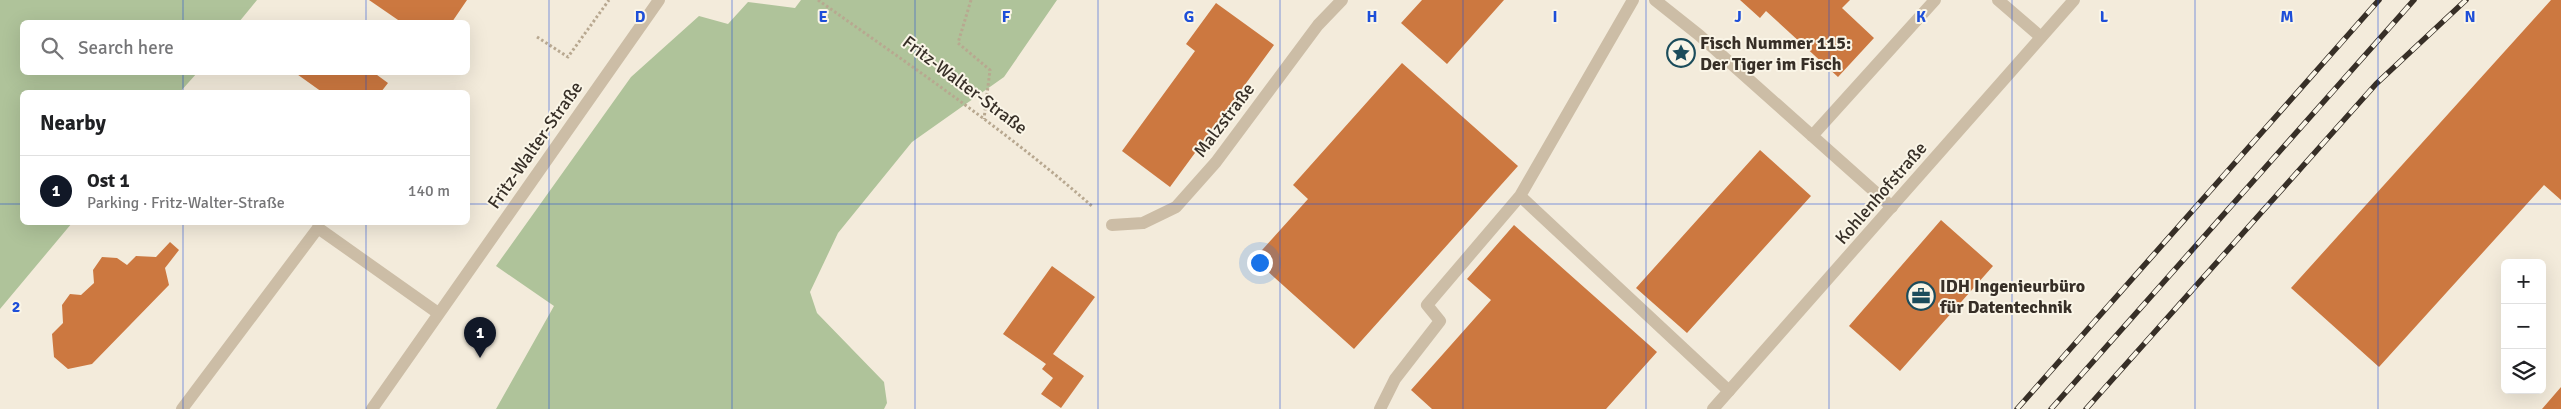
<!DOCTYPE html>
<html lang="en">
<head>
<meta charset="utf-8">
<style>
	:root { --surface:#fff; --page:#f2f2f2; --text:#202124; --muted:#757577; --line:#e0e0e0; --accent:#111827 }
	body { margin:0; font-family:Signika,sans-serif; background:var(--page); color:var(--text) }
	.controls { position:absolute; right:15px; bottom:15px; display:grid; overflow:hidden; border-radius:8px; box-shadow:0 5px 20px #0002 }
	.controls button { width:45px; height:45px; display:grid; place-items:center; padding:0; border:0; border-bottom:1px solid var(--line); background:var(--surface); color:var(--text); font:25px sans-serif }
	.you { position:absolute; left:1259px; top:262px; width:18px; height:18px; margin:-12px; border:4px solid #fff; border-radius:50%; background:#1a73e8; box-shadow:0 0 0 8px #1a73e833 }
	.badge { display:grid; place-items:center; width:32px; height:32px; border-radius:50%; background:var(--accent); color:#fff; font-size:16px; font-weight:700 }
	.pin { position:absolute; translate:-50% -41px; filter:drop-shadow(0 1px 2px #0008) }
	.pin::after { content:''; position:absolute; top:26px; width:18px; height:15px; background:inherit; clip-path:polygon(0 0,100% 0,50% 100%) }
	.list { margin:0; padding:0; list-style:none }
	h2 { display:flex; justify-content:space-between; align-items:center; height:65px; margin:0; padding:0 20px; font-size:21px }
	h2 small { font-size:16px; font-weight:400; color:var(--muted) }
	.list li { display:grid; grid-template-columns:32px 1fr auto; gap:15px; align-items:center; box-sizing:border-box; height:70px; padding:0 20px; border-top:1px solid var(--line) }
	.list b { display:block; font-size:19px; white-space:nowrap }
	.list p { margin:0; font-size:16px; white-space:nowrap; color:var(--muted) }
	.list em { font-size:16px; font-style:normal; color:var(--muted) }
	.icon { flex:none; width:28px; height:28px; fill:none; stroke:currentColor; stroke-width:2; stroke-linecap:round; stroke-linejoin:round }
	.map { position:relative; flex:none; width:2561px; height:409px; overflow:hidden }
	.search { position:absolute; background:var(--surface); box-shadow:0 5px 20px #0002; left:20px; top:20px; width:450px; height:55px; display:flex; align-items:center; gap:12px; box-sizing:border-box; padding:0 18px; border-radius:8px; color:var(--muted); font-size:19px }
	.panel { position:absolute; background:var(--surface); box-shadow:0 5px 20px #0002; left:20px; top:90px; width:450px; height:135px; border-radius:8px }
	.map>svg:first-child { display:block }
</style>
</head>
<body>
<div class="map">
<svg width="2561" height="409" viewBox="0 0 2561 409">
	<rect width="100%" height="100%" fill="#f3ebdb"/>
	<path fill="#afc39a" d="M 0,0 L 257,0 L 239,22 L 22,22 L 22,72 L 197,73 L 180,92 L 22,92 L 22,222 L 72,223 L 0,309 Z
		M 801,0 L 1057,0 L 1004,77 L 912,142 L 838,233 L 810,292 L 817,313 L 884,382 L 887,403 L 884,409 L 496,409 L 554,306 L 496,266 L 631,77 L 699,16 L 728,24 L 748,2 L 795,8 Z"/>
	<path fill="#cc7840" d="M 369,0 L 467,0 L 452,22 L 401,22 Z
		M 1422,0 L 1504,0 L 1447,64 L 1401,23 Z
		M 1740,0 L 1850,0 L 1842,8 L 1874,38 L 1838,77 L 1766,11 L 1760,18 Z
		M 2551,0 L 2561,0 L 2561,200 L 2544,185 L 2379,367 L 2291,288 Z
		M 1216,3 L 1274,45 L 1170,187 L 1122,151 L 1195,51 L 1186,44 Z
		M 1402,63 L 1518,166 L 1354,349 L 1254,259 L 1308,199 L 1293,185 Z
		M 294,72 L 373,72 L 388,83 L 381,92 L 322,92 Z
		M 1760,150 L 1811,196 L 1687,333 L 1636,288 Z
		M 1941,220 L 1993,266 L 1900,371 L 1849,326 Z
		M 1514,225 L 1657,352 L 1606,409 L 1432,409 L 1411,390 L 1491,300 L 1467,279 Z
		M 170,242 L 179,250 L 165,268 L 169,285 L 92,364 L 68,369 L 54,357 L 52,334 L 63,323 L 62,305 L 70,294 L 81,295 L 94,283 L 93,270 L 102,257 L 117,258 L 127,265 L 136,256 L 156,257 Z
		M 1052,266 L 1095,297 L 1053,354 L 1084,376 L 1061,408 L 1041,394 L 1053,378 L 1042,369 L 1046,364 L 1003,334 Z
		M 2561,387 L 2561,409 L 2542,409 Z"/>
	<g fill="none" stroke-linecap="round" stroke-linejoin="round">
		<path stroke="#b8a890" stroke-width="3" stroke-dasharray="2.5 2.5" stroke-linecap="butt" d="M 818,0 C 911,66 1007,131 1093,207
			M 971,0 L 958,43 L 990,70 L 984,119
			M 537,37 L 568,57 L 609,0"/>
		<path stroke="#ccbda6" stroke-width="12" d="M 1655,0 L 1699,35 L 1892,207
			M 1998,0 L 2041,37
			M 1812,136 L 1935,0
			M 1520,196 L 1729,391
			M 318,228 L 438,313
			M 372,409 L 659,0
			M 1380,409 L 1395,379 L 1440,321 L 1427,305 L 1520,196 L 1633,0"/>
		<path stroke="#ccbda6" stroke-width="12" d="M 1112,225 L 1143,223 L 1176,207 L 1216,162 L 1318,25 L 1342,0
			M 182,409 L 318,228
			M 1713,409 L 2074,0"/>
		<defs>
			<path id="rail" d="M 2017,409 L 2379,0
				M 2051,409 L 2414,0
				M 2086,409 L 2376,84 L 2466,0"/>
		</defs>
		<use href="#rail" stroke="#372f27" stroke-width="5.5"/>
		<use href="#rail" stroke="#faf5e7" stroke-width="4" stroke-dasharray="11" stroke-linecap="butt"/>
	</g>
	<path fill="none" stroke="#1d4ed8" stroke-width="1" stroke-opacity="0.55" d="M 183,0 L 183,22M 366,0 L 366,22M 549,0 L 549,409M 732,0 L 732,409M 915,0 L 915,409M 1098,0 L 1098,409M 1280,0 L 1280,409M 1463,0 L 1463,409M 1646,0 L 1646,409M 1829,0 L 1829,409M 2012,0 L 2012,409M 2195,0 L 2195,409M 2378,0 L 2378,409M 183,72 L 183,92M 366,72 L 366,92M 0,204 L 22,204M 468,204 L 2561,204M 183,222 L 183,409M 366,222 L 366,409"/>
	<defs>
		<symbol id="sight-ring" viewBox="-11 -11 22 22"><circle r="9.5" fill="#faf5e7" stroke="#1b4c5b" stroke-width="1.5"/><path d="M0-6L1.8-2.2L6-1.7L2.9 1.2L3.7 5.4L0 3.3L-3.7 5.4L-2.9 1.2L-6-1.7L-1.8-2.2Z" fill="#1b4c5b"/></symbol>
		<symbol id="office-ring" viewBox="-11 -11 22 22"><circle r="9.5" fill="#faf5e7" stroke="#1b4c5b" stroke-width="1.5"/><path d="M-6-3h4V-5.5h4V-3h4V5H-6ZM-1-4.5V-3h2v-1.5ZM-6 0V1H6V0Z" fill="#1b4c5b"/></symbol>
	</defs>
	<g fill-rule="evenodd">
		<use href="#sight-ring" x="1665" y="37" width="32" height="32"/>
		<use href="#office-ring" x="1905" y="280" width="32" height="32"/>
	</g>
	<g text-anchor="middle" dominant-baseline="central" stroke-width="4" stroke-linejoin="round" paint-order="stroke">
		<g font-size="18" font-weight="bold" fill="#372f27" stroke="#faf5e7" text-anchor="start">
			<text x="1700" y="43">Fisch Nummer 115:<tspan x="1700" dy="21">Der Tiger im Fisch</tspan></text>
			<text x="1940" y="286">IDH Ingenieurbüro<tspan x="1940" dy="21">für Datentechnik</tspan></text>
		</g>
		<g font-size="18" fill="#372f27" stroke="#faf5e7">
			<text transform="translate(965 85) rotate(37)">Fritz-Walter-Straße</text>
			<text transform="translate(1224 120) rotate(-53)">Malzstraße</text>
			<text transform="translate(535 145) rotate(-55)">Fritz-Walter-Straße</text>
			<text transform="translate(1881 193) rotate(-49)">Kohlenhofstraße</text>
		</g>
	</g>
	<g font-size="16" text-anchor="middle" font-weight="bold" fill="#1d4ed8" stroke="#faf5e7" stroke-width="4" stroke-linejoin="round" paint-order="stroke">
		<text x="640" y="22">D</text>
		<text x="823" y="22">E</text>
		<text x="1006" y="22">F</text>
		<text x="1189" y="22">G</text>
		<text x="1372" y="22">H</text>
		<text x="1555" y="22">I</text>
		<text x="1738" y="22">J</text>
		<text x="1921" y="22">K</text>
		<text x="2104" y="22">L</text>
		<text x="2287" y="22">M</text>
		<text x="2470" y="22">N</text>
		<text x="16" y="312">2</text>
	</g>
</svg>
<div class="controls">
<button>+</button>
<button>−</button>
<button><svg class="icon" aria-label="layers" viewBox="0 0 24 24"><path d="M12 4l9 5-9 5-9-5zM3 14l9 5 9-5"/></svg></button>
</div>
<div class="you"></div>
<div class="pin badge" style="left:480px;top:358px">1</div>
<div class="search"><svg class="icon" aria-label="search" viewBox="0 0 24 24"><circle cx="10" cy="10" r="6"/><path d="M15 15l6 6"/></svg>Search here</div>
<section class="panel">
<h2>Nearby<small></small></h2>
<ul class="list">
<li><span class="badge">1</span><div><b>Ost 1</b><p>Parking · Fritz-Walter-Straße</p></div><em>140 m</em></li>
</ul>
</section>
</div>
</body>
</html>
